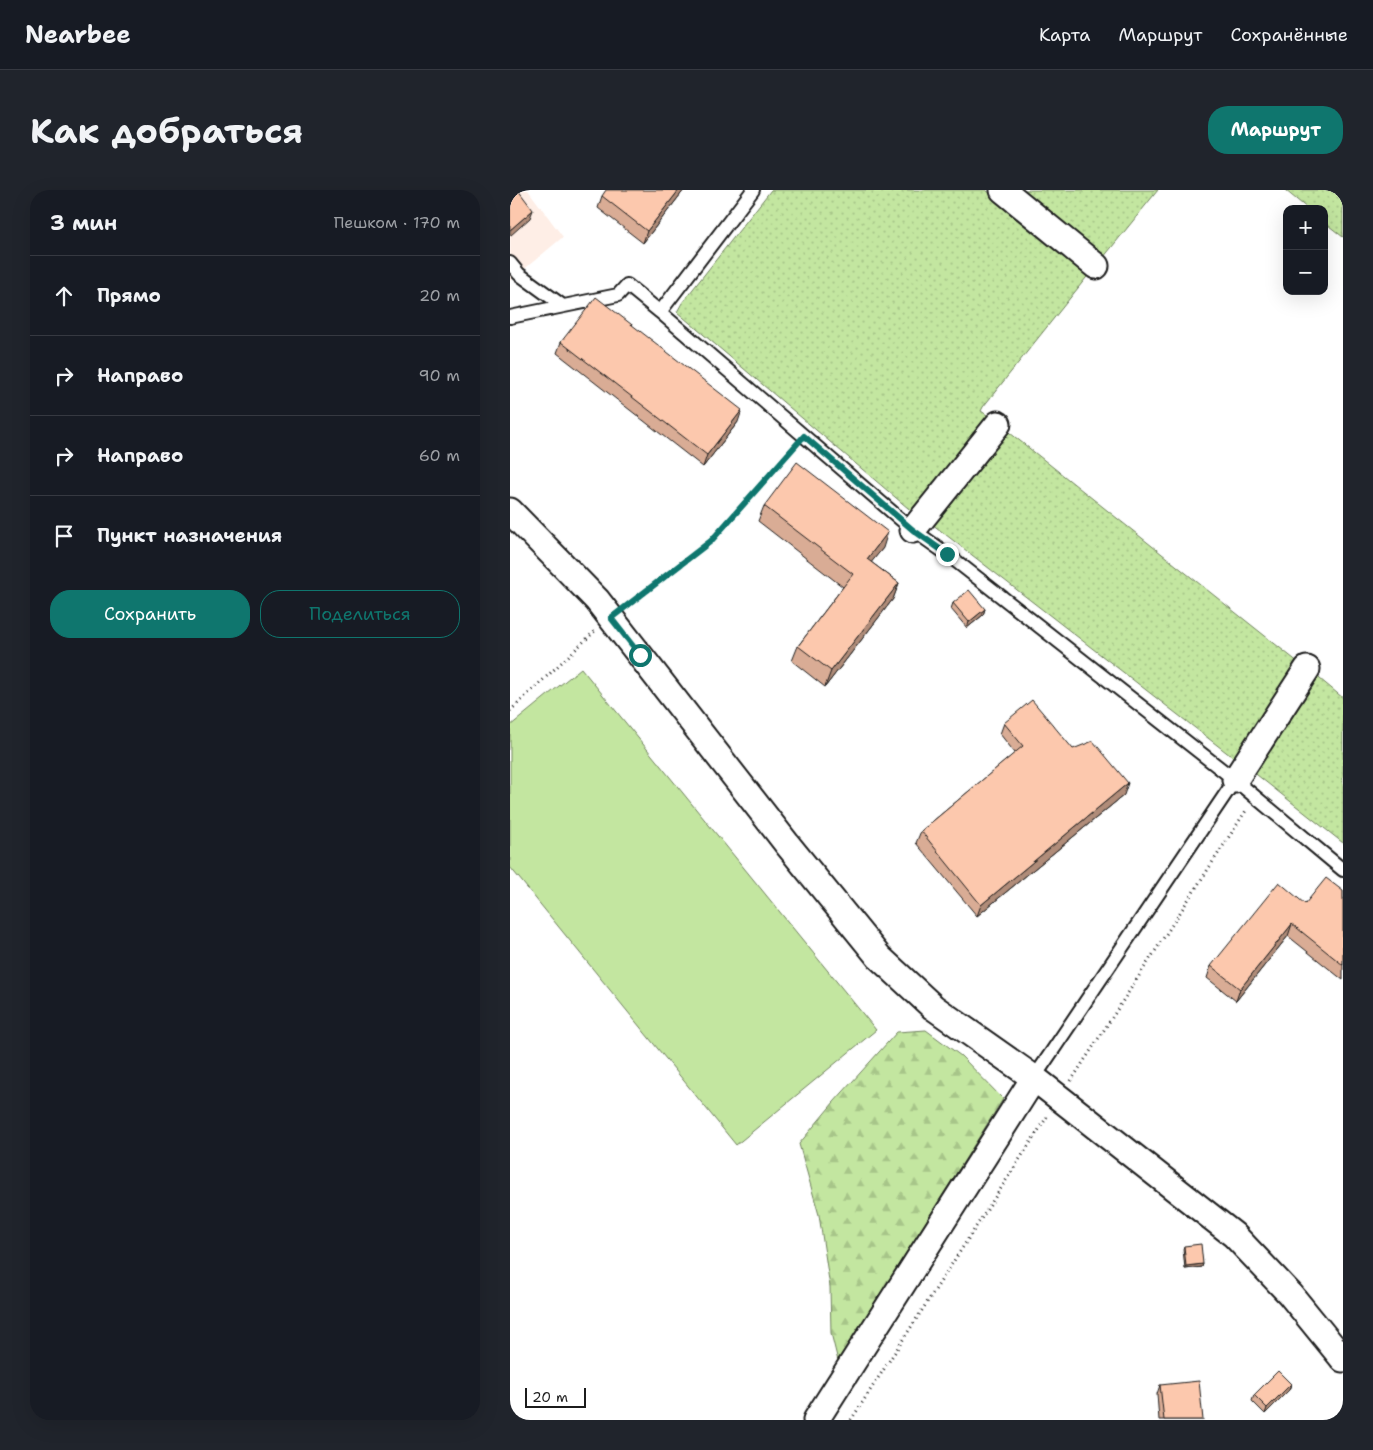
<!DOCTYPE html>
<html lang="ru">
<head>
<meta charset="utf-8">
<style>
	:root { --surface:#171b24; --page:#20242c; --text:#f1f3f6; --muted:#9ea1a6; --line:#363941; --accent:#0f766e }
	body { margin:0; font-family:"Shantell Sans",sans-serif; background:var(--page); color:var(--text) }
	.controls { position:absolute; right:15px; top:15px; display:grid; overflow:hidden; border-radius:10px; box-shadow:0 5px 20px #0002 }
	.controls button { width:45px; height:45px; display:grid; place-items:center; padding:0; border:0; border-bottom:1px solid var(--line); background:var(--surface); color:var(--text); font:25px sans-serif }
	.scale { position:absolute; left:15px; bottom:12px; width:61px; box-sizing:border-box; padding-left:5px; border:2px solid #1c1c1c; border-top:0; font-size:14px; line-height:18px; white-space:nowrap; color:#1c1c1c; -webkit-text-stroke:4px #fff; paint-order:stroke }
	.stop { position:absolute; width:15px; height:15px; margin:-11px; border:4px solid #0f766e; border-radius:50%; background:#fff }
	.stop.end { background:#0f766e; border-color:#fff; box-shadow:0 1px 5px #0008 }
	.list { margin:0; padding:0; list-style:none }
	h2 { display:flex; justify-content:space-between; align-items:center; height:65px; margin:0; padding:0 20px; font-size:21px }
	h2 small { font-size:16px; font-weight:400; color:var(--muted) }
	.list li { display:grid; grid-template-columns:32px 1fr auto; gap:15px; align-items:center; box-sizing:border-box; height:80px; padding:0 20px; border-top:1px solid var(--line) }
	.list b { display:block; font-size:19px; white-space:nowrap }
	.list em { font-size:16px; font-style:normal; color:var(--muted) }
	.actions { display:flex; gap:10px; padding:15px 20px }
	.actions a { flex:1; padding:11px 0; border:1px solid var(--accent); border-radius:20px; text-align:center; font-size:18px; color:var(--accent) }
	.actions .main { background:var(--accent); color:#fff }
	.icon { flex:none; width:28px; height:28px; fill:none; stroke:currentColor; stroke-width:2; stroke-linecap:round; stroke-linejoin:round }
	.map { position:relative; flex:none; width:833px; height:1230px; overflow:hidden; border-radius:20px }
	header { display:flex; align-items:center; gap:30px; box-sizing:border-box; height:70px; padding:0 25px; background:var(--surface); border-bottom:1px solid var(--line) }
	header strong { font-size:24px }
	nav { display:flex; gap:28px; margin-inline-start:auto; font-size:18px }
	.intro { display:flex; align-items:center; justify-content:space-between; box-sizing:border-box; height:120px; padding:0 30px }
	h1 { margin:0; font-size:35px }
	.button { padding:12px 22px; border-radius:20px; background:var(--accent); color:#fff; font-size:18px; font-weight:700 }
	main { display:flex; gap:30px; padding:0 30px }
	aside { flex:1; background:var(--surface); border-radius:20px; box-shadow:0 5px 20px #0002 }
	.map>svg:first-child { display:block }
</style>
</head>
<body>
<header>
<strong>Nearbee</strong>
<nav><a>Карта</a><a>Маршрут</a><a>Сохранённые</a></nav>
</header>
<div class="intro"><h1>Как добраться</h1><a class="button">Маршрут</a></div>
<main>
<aside>
<h2>3 мин<small>Пешком · 170 m</small></h2>
<ul class="list">
<li><svg class="icon" aria-label="ahead" viewBox="0 0 24 24"><path d="M12 20V5M6 11l6-6 6 6"/></svg><div><b>Прямо</b></div><em>20 m</em></li>
<li><svg class="icon" aria-label="right" viewBox="0 0 24 24"><path d="M7 20v-9h11M14 6l5 5-5 5"/></svg><div><b>Направо</b></div><em>90 m</em></li>
<li><svg class="icon" aria-label="right" viewBox="0 0 24 24"><path d="M7 20v-9h11M14 6l5 5-5 5"/></svg><div><b>Направо</b></div><em>60 m</em></li>
<li><svg class="icon" aria-label="arrive" viewBox="0 0 24 24"><path d="M6 21V4h12l-3 4 3 4H6"/></svg><div><b>Пункт назначения</b></div></li>
</ul>
<div class="actions"><a class="main">Сохранить</a><a>Поделиться</a></div>
</aside>
<div class="map">
<svg width="833" height="1230" viewBox="0 0 833 1230">
	<defs>
		<pattern id="grass-dots" width="8" height="8" patternUnits="userSpaceOnUse" patternTransform="scale(1.25)"><rect width="8" height="8" fill="#c3e6a0"/><path d="M2 2h.1M6 6h.1" fill="none" stroke="#a7c589" stroke-width="1.8" stroke-linecap="round"/></pattern>
		<pattern id="forest-firs" width="22" height="20" patternUnits="userSpaceOnUse" patternTransform="scale(1.25)"><rect width="22" height="20" fill="#c3e6a0"/><path d="M5 1l3.5 6h-7zM16 11l3.5 6h-7z" fill="#a7c589"/></pattern>
	</defs>
	<rect width="100%" height="100%" fill="#fff"/>
	<filter id="ink" filterUnits="userSpaceOnUse"><feTurbulence type="fractalNoise" baseFrequency=".02" numOctaves="2"/><feDisplacementMap in="SourceGraphic" scale="10" xChannelSelector="R" yChannelSelector="G"/><feConvolveMatrix kernelMatrix="1 2 1 2 8 2 1 2 1" color-interpolation-filters="sRGB"/></filter>
	<g filter="url(#ink)">
		<path fill="#feeee6" d="M 0,0 L 18,0 L 53,47 L 0,91 Z"/>
		<path fill="url(#grass-dots)" stroke="#70815e" d="M 261,0 L 476,0 L 580,83 L 473,217 L 471,221 L 480,227 L 405,324 L 167,122 L 172,113 Z
			M 510,0 L 648,0 L 593,68 Z
			M 775,0 L 833,0 L 833,47 L 814,32 L 814,19 L 798,19 Z
			M 495,239 L 789,473 L 725,569 L 422,334 Z
			M 804,484 L 833,508 L 833,653 L 742,581 Z"/>
		<path fill="url(#forest-firs)" stroke="#70815e" d="M 416,840 L 451,866 L 493,909 L 328,1171 L 321,1143 L 320,1097 L 309,1025 L 289,954 L 324,912 L 387,842 Z"/>
		<path fill="#c3e6a0" stroke="#70815e" d="M 71,478 L 366,840 L 226,955 L 0,677 L 0,536 Z"/>
		<g fill="none" stroke-linecap="round" stroke-linejoin="round">
			<defs>
				<path id="lane" d="M 0,73 L 9,84 L 53,116
					M 150,122 L 243,0
					M 0,127 L 108,105 L 117,95 L 150,122 L 403,340 L 437,364 L 725,590 L 833,680
					M 524,888 L 725,590"/>
				<path id="street" d="M 493,0 L 586,76
					M 0,321 L 87,410 L 277,654 L 369,767 L 423,817 L 524,888 L 724,1045 L 780,1104 L 833,1169
					M 403,340 L 488,234
					M 725,590 L 797,479
					M 306,1230 L 524,888"/>
			</defs>
			<use href="#lane" stroke="#1c1c1c" stroke-width="16"/>
			<use href="#street" stroke="#1c1c1c" stroke-width="29"/>
			<path stroke="#1c1c1c" stroke-width="3" stroke-dasharray="1 4" stroke-linecap="butt" d="M 118,416 L 201,351 L 284,257
				M 0,521 L 85,441
				M 561,891 L 737,619
				M 341,1230 L 537,927"/>
			<use href="#lane" stroke="#fff" stroke-width="12"/>
			<use href="#street" stroke="#fff" stroke-width="25"/>
		</g>
		<path fill="#d9ac95" stroke="#1c1c1c" d="M 174,0 L 133,53 L 88,18 L 92,6 Z
			M 51,152 L 228,232 L 193,277 L 47,163 Z
			M 254,316 L 373,358 L 361,372 L 389,393 L 383,409 L 315,497 L 282,471 L 288,456 L 333,397 L 248,331 Z
			M 443,413 L 475,419 L 473,425 L 457,438 L 441,419 Z
			M 494,533 L 563,559 L 614,605 L 467,726 L 406,653 L 411,641 L 505,563 L 490,544 Z
			M 833,701 L 833,790 L 778,746 L 726,811 L 697,788 L 701,776 L 795,714 Z
			M 674,1056 L 693,1074 L 692,1077 L 675,1079 L 673,1059 Z
			M 781,1194 L 779,1200 L 755,1224 L 742,1211 L 744,1205 Z
			M 650,1195 L 693,1230 L 649,1230 L 647,1204 Z"/>
		<path fill="#b08c79" stroke="#1c1c1c" d="M 169,0 L 174,0 L 133,53 L 137,41 Z
			M 23,20 L 20,28 L 0,46 L 0,40 Z
			M 232,220 L 228,232 L 193,277 L 197,265 Z
			M 378,342 L 373,358 L 351,385 L 357,369 Z
			M 389,393 L 383,409 L 315,497 L 321,481 Z
			M 475,419 L 473,425 L 457,438 L 459,432 Z
			M 618,593 L 614,605 L 467,726 L 471,715 Z
			M 782,734 L 778,746 L 726,811 L 730,799 Z
			M 693,1074 L 692,1077 L 675,1079 L 676,1076 Z
			M 781,1194 L 779,1200 L 755,1224 L 757,1218 Z"/>
		<path fill="#fcc8ad" stroke="#1c1c1c" d="M 0,0 L 8,0 L 23,20 L 0,40 Z
			M 96,0 L 169,0 L 137,41 L 92,6 Z
			M 86,107 L 232,220 L 197,265 L 51,152 Z
			M 287,272 L 378,342 L 357,369 L 389,393 L 321,481 L 288,456 L 343,384 L 254,316 Z
			M 459,400 L 475,419 L 459,432 L 443,413 Z
			M 522,510 L 563,559 L 583,551 L 618,593 L 471,715 L 411,641 L 513,556 L 494,533 Z
			M 816,688 L 833,701 L 833,775 L 782,734 L 730,799 L 701,776 L 769,692 L 795,714 Z
			M 691,1054 L 693,1074 L 676,1076 L 674,1056 Z
			M 768,1181 L 781,1194 L 757,1218 L 744,1205 Z
			M 689,1191 L 693,1230 L 654,1230 L 650,1195 Z
			M 833,1220 L 833,1230 L 824,1230 Z"/>
	</g>
	<g fill="none" stroke-linecap="round" stroke-linejoin="round" filter="url(#ink)">
		<path stroke="#0f766e" stroke-width="6" d="M 130,465 L 101,428 L 201,351 L 294,246 L 403,340 L 437,364"/>
	</g>
</svg>
<div class="controls">
<button>+</button>
<button>−</button>
</div>
<div class="scale">20 m</div>
<div class="stop" style="left:130px;top:465px"></div>
<div class="stop end" style="left:437px;top:364px"></div>
</div>
</main>
</body>
</html>
